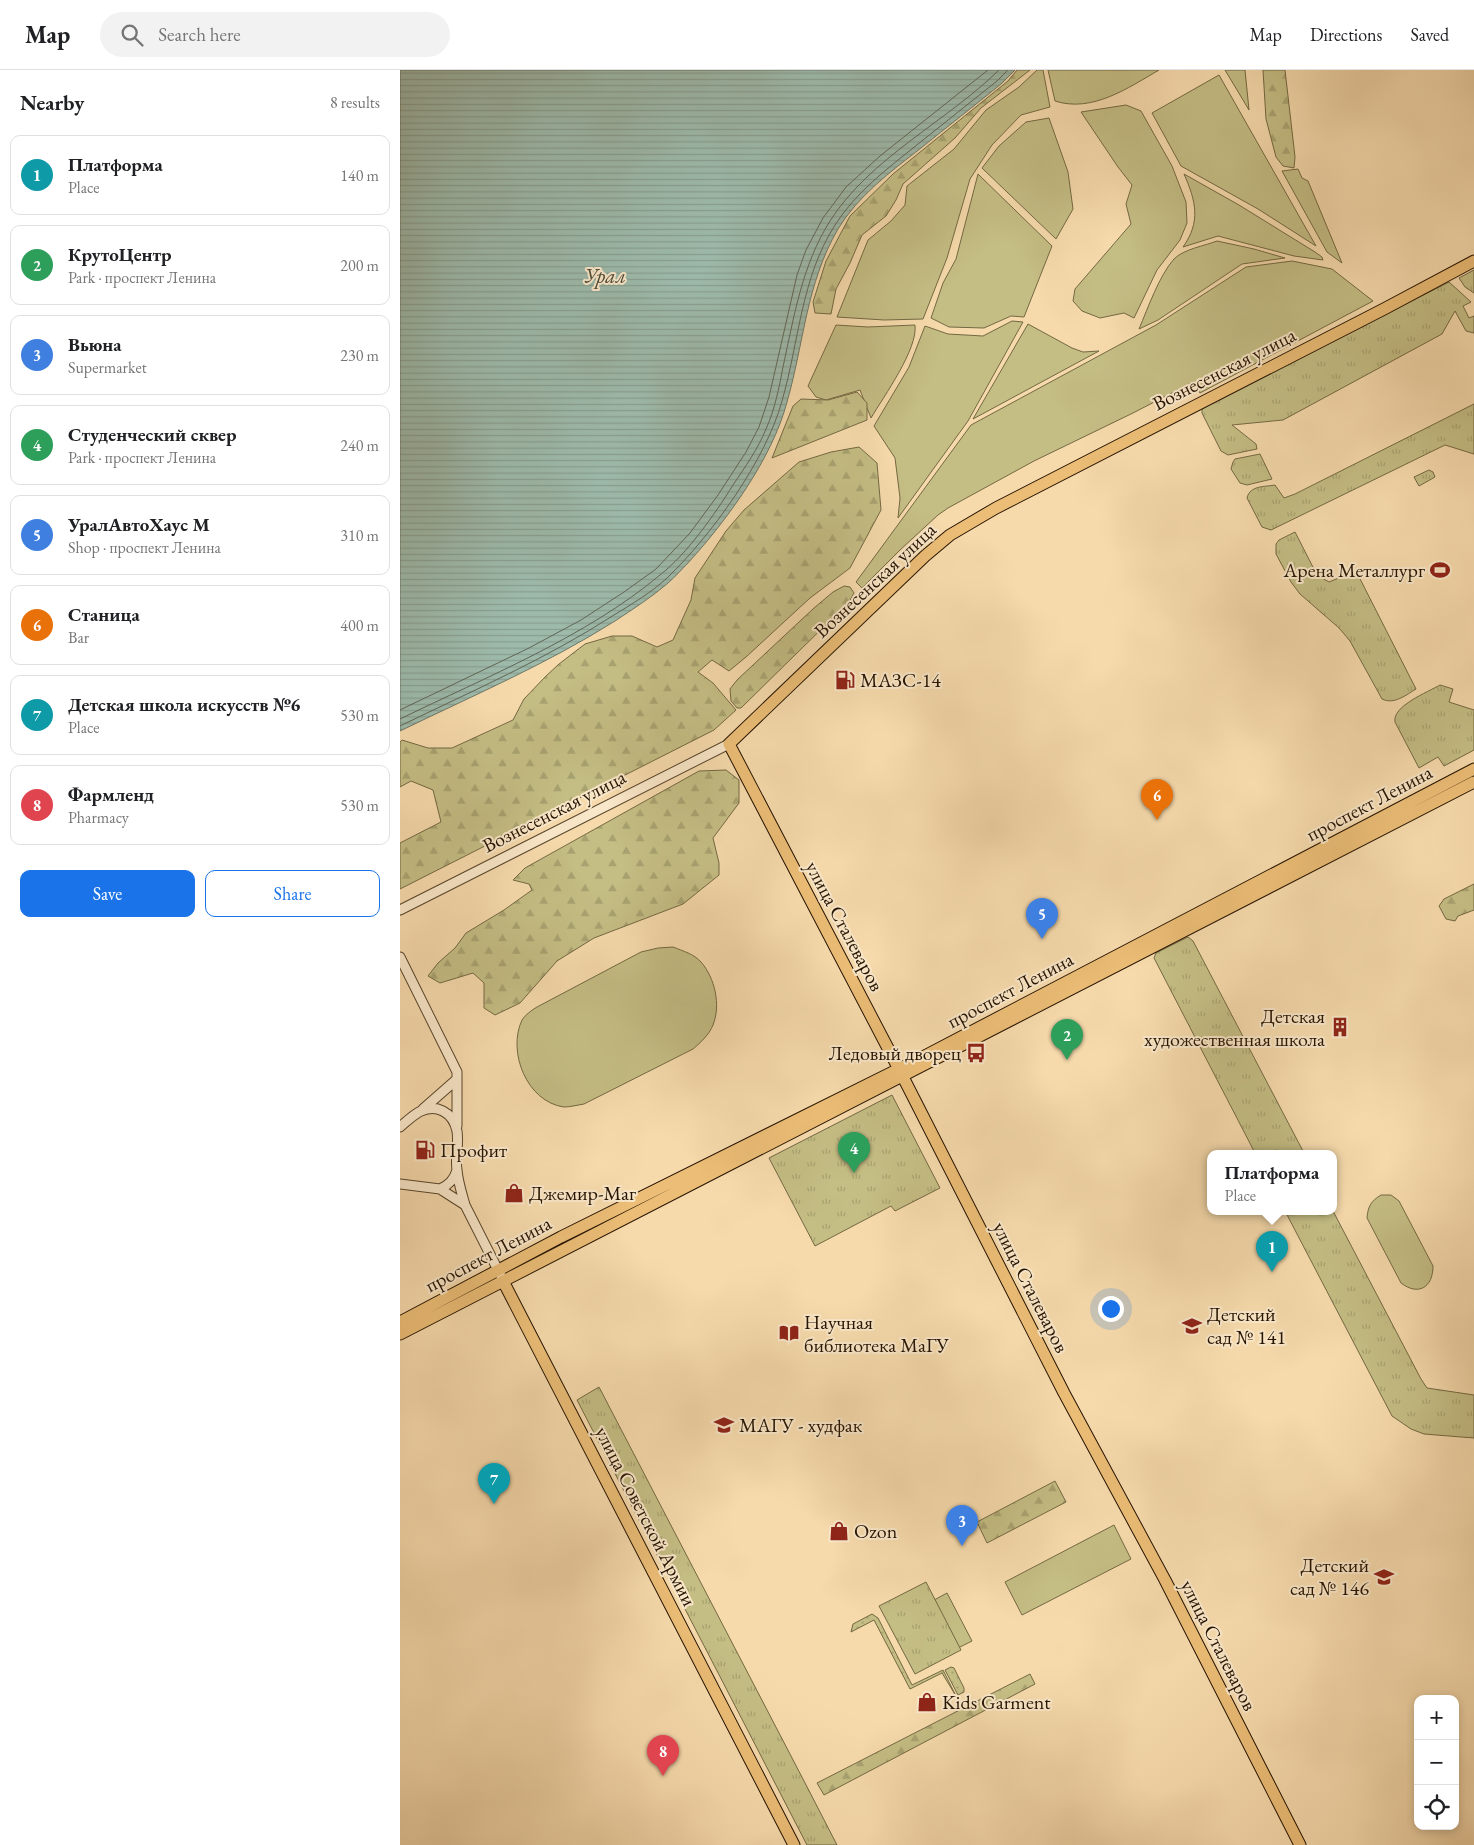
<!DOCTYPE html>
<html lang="en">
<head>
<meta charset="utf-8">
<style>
	:root { --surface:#fff; --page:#f2f2f2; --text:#202124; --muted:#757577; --line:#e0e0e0; --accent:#1a73e8 }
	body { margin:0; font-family:"EB Garamond",serif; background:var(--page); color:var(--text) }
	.controls { position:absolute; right:15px; bottom:15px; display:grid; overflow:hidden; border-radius:10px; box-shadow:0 2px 8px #0003 }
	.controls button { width:45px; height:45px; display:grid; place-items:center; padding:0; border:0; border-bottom:1px solid var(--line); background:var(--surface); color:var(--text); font:25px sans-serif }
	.you { position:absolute; left:710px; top:1238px; width:18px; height:18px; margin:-12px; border:4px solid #fff; border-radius:50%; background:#1a73e8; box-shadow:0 0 0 8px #1a73e833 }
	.badge { display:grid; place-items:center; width:32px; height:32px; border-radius:50%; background:var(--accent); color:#fff; font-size:16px; font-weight:700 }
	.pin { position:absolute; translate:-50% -41px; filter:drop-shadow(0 1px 2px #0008) }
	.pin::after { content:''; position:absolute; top:26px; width:18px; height:15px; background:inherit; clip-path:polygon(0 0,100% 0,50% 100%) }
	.popup { position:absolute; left:807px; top:1080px; width:130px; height:65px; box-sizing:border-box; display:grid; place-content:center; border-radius:10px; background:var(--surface); filter:drop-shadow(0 1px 4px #0005); font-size:16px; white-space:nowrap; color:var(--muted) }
	.popup b { font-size:19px; color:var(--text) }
	.popup::after { content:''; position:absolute; left:50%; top:100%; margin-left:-10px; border:10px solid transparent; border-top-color:var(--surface) }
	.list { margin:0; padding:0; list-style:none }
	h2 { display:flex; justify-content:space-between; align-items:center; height:65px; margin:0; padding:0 20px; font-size:21px }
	h2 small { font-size:16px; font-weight:400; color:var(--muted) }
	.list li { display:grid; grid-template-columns:32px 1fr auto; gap:15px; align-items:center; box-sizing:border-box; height:80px; margin:0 10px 10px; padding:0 10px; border:1px solid var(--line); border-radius:10px }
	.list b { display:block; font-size:19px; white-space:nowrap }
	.list p { margin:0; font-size:16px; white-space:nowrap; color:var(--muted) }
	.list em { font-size:16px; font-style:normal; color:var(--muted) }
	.actions { display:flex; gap:10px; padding:15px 20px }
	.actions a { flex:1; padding:11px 0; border:1px solid var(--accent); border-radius:10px; text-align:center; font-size:18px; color:var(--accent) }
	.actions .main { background:var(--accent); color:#fff }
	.icon { flex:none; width:28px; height:28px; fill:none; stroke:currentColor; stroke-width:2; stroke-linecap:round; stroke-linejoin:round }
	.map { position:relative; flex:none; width:1074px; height:1775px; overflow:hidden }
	header { display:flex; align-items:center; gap:30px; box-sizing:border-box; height:70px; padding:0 25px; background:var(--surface); border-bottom:1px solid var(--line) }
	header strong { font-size:24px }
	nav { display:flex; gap:28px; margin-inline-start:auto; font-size:18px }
	.search { width:350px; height:45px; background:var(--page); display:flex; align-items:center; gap:12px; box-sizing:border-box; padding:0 18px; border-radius:28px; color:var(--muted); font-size:19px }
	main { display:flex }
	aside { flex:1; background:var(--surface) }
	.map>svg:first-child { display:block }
</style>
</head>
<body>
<header>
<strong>Map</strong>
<div class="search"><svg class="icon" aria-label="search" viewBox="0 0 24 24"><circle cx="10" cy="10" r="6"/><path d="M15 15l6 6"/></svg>Search here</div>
<nav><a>Map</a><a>Directions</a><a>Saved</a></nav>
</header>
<main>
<aside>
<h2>Nearby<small>8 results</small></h2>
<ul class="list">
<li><span class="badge" style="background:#0f9aa8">1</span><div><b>Платформа</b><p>Place</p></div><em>140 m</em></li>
<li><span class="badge" style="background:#2e9e5b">2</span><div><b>КрутоЦентр</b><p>Park · проспект Ленина</p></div><em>200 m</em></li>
<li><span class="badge" style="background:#3f7fe0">3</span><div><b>Вьюна</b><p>Supermarket</p></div><em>230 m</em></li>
<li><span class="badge" style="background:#2e9e5b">4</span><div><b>Студенческий сквер</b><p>Park · проспект Ленина</p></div><em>240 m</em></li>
<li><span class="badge" style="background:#3f7fe0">5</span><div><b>УралАвтоХаус М</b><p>Shop · проспект Ленина</p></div><em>310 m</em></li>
<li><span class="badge" style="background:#e8710a">6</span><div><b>Станица</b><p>Bar</p></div><em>400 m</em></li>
<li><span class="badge" style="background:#0f9aa8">7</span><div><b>Детская школа искусств №6</b><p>Place</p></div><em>530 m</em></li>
<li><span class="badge" style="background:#e0444e">8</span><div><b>Фармленд</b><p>Pharmacy</p></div><em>530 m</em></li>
</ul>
<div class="actions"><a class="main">Save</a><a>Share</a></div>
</aside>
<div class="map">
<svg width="1074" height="1775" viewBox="0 0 1074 1775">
	<defs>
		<pattern id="forest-firs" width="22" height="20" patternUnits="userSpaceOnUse" patternTransform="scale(1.25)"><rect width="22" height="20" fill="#c4bd84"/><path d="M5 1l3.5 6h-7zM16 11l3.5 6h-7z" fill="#a8a270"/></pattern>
		<pattern id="park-tufts" width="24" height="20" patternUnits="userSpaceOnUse" patternTransform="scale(1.25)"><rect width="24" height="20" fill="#c4bd84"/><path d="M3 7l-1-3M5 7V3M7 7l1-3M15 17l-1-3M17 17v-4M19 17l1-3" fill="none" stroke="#a8a270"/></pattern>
		<pattern id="garden-dots" width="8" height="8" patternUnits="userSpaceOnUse" patternTransform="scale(1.25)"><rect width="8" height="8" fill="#c4bd84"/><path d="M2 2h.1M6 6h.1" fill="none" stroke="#a8a270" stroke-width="1.8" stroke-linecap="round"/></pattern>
		<pattern id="water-rules" width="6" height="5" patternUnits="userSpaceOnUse" patternTransform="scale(1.25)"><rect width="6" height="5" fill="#9dbaab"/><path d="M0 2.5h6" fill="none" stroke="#879f91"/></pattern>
	</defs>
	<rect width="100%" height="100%" fill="#f6daac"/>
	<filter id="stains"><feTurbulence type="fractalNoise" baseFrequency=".004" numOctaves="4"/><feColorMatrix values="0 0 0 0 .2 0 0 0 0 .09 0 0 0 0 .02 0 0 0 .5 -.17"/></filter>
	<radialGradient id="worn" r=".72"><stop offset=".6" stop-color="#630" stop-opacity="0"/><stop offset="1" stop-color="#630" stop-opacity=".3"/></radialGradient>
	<path fill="#c4bd84" stroke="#746842" d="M 637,0 L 643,0 L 650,37 L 621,45 L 592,75 L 570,109 L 547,188 L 523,249 L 484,250 L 437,247 L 468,170 L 491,151 L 505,135 L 507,116 L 554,79 L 586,40 L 619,17 Z
		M 648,0 L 759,0 C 728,18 692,43 655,31 Z
		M 825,0 L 845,0 L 849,40 Z
		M 819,5 L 916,176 L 858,139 L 781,96 L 752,43 Z
		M 726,35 L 741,41 L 772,96 L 786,132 L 787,153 L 780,170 L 757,200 L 734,248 L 724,243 L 700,248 L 682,241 L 673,231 L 675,219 L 731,154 L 726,134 L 732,115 L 718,97 L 681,42 Z
		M 649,48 L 668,102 L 673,139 L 656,169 L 582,98 L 599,76 L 626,52 Z
		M 898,99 L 902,108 L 908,111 L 942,193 L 927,182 L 882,101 Z
		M 578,104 L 652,176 L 624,247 L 611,246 L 584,258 L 549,257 L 531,248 L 543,213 L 556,189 Z
		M 784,104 L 839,135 L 915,182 L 922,187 L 923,190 L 894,186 L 818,166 L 783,177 C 801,152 796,131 784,104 Z
		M 817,171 L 854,179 L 885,188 L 842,194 L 758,250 L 739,259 C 748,238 759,206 774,189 C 784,179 804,176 817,171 Z
		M 892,191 L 932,199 L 973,231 L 800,323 L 793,312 L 733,343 L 634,391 L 548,438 L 538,445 L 500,480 L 462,518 L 456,512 L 571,355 L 756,255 L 846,197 Z
		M 612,251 L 623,252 L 568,351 L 498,448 L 500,428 L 495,388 L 474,356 L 509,297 L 525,256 L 548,264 L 583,266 Z
		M 628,254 L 672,278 L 683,282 L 699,281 L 573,349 Z
		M 436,255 L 468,257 L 515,255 C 518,279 484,326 471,348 L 460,320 L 426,330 L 416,327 L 408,316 Z
		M 273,877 C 283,881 294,884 301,892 C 315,908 321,935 313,955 C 309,965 301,972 293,979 L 184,1034 C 178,1035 170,1037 164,1037 C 127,1032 107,982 122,950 C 125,945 132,940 137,937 L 241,882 L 258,878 Z
		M 981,1125 L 991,1125 L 999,1131 L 1033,1196 C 1033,1218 1018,1226 1001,1213 L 967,1148 C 968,1136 971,1131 981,1125 Z
		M 714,1455 L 731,1489 L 622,1545 L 605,1512 Z
		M 547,1523 L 572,1571 L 550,1582 L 525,1535 Z"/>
	<path fill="url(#forest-firs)" stroke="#746842" d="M 617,0 L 630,0 L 581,38 L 555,68 L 503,114 L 496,130 L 486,146 L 462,165 L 450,193 L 436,219 L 431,244 L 415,243 L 413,232 L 426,191 L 450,146 L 493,104 L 608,11 Z
		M 863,0 L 885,0 L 895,87 L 894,98 L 883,96 L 876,87 L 866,49 Z
		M 457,322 L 467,333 L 467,350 L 372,388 L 393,336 L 401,329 L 428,330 Z
		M 459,377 L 477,393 L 481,440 L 450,498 L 410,528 L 346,587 L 329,601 L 312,590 L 298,602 L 313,613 L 336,640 L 314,660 L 0,819 L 0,773 L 41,752 L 33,720 L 11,711 L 0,717 L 0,672 L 2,670 L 28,678 L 52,678 L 113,650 L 124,629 L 146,606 L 159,594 L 185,574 L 212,566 L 232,566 L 257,577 L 273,570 L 291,530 L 295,508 L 326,461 L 344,440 L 399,392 L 431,382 Z
		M 444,516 L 450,517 L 454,523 L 449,532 L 341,638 L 337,638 L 331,631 L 330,619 L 337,610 L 414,538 L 433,522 Z
		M 326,700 L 339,710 L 339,733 L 313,768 L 319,793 L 319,805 L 283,834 L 194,868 L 157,891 L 120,933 L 95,945 L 84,938 L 84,913 L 73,903 L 40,913 L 28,906 L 38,893 L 55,878 L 66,863 L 104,840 L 132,820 L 129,814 L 113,810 L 125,798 L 299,701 Z
		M 1074,814 L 1074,840 L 1058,846 L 1055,851 L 1046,849 L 1039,836 L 1044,829 Z
		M 655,1411 L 666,1432 L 587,1473 L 577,1452 Z
		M 630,1604 L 635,1614 L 424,1725 L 417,1713 Z"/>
	<path fill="url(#park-tufts)" stroke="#746842" d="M 1074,200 L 1074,223 L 1065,217 L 1059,208 Z
		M 1049,212 L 1071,232 L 1063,236 L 1069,248 L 1074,246 L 1074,263 L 1066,261 L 1055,241 L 1042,264 L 883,350 L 832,355 L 856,374 L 857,379 L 828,385 L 821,381 L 802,343 L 802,338 Z
		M 1074,334 L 1074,384 L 1045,375 L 871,460 L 862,457 L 847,428 C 850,415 865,417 875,415 L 884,428 L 895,424 Z
		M 860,384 L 872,409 L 847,415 L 840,413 L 831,399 L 833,392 L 835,389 Z
		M 1029,400 L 1033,402 L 1035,407 L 1019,416 L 1014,407 Z
		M 895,462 L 917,505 L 929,512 L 956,501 L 1016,619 C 1006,625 994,635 982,629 L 950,571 L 939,558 L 900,524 L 891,512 L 876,484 L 876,474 L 879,470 Z
		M 1040,615 L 1053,619 L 1049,632 L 1074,640 L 1074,680 L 1044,696 L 1038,687 L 1019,698 L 995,652 C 992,636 1028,622 1040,615 Z
		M 788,867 L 793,871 L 904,1083 L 855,1083 L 754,888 L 756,883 Z
		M 492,1025 L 540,1118 L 495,1141 L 491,1136 L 415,1176 L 369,1088 Z
		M 885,1141 L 933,1141 L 1021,1309 L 1027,1318 L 1074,1325 L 1074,1368 L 1024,1364 L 1011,1359 L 992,1346 Z
		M 199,1317 L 404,1711 L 437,1775 L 407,1775 L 177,1330 Z
		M 526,1512 L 561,1580 L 515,1604 L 479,1536 Z"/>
	<path fill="url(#garden-dots)" stroke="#746842" d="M 472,1544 L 478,1548 L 512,1615 L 543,1600 L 556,1626 L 542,1603 L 510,1619 L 474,1550 L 451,1562 L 453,1554 Z
		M 551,1597 L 554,1598 L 564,1618 L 564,1622 L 558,1625 L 545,1600 Z"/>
	<path fill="url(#water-rules)" stroke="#6d7767" d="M 0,0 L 615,0 L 601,14 C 574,36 547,57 521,78 C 490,102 458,126 438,159 C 406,214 404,273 387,332 C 372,389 327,450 288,493 C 281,500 275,507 268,513 C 252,527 233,539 215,551 C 147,594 72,626 0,661 Z"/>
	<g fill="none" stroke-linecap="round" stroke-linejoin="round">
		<path stroke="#616656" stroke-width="1" d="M 0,640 L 129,578 L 181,550 L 224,522 L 256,499 L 290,463 L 318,425 L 346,382 L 359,357 L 369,327 L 397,205 L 406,180 L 423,148 L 446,117 L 480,86 L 588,0
			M 0,649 C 86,607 186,567 260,505 C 287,484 315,444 333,415 C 345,397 358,379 366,359 C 375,339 379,318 383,297 C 394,247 402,195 430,151 C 470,88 546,52 599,0
			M 0,656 C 72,621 146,589 214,545 C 232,534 252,522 267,508 C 311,466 366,390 382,331 C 399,272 401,208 435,155 C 456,122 487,99 518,74 C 544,53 571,32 597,11 L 608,0"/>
		<defs>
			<path id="minor" d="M 0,840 L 329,674
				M 0,887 L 57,1002 L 57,1056
				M 23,1039 L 56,1010
				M 0,1057 C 6,1052 12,1046 19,1042 C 36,1033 53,1042 57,1061 C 59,1074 55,1088 57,1100 C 58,1112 62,1124 65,1135 L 40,1119 L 0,1114
				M 40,1119 C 49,1115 54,1110 57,1100
				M 65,1135 L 101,1206"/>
			<path id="major" d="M 103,1211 L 394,1775
				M 0,1252 L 161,1167 L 519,989 L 1074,699
				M 0,1264 L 1074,712
				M 900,1775 L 765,1510 L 664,1323 L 503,1007 L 329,674 L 525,486 L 550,465 L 596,438 L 984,239 L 1074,191"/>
		</defs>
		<use href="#minor" stroke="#59452b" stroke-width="11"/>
		<use href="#major" stroke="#251300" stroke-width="13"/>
		<use href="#minor" stroke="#f9e7c9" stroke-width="9"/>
		<use href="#major" stroke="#ebbd76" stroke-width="11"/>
	</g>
	<defs>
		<symbol id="stadium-bare" viewBox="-9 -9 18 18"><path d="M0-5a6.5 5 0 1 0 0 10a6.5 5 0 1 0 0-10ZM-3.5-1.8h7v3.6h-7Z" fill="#8f2418" stroke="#f9e7c9" stroke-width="2.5" paint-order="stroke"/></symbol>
		<symbol id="fuel-bare" viewBox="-9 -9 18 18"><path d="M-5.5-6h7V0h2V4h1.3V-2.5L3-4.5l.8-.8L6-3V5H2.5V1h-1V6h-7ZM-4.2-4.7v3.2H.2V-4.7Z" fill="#8f2418" stroke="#f9e7c9" stroke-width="2.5" paint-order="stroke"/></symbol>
		<symbol id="building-bare" viewBox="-9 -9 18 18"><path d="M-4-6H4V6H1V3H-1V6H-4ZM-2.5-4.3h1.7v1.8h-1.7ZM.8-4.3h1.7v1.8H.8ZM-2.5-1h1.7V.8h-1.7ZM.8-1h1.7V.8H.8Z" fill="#8f2418" stroke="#f9e7c9" stroke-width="2.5" paint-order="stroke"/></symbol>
		<symbol id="bus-bare" viewBox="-9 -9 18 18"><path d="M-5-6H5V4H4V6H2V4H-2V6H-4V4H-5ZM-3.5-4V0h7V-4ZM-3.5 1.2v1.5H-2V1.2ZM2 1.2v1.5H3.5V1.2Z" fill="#8f2418" stroke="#f9e7c9" stroke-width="2.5" paint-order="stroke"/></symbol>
		<symbol id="shop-bare" viewBox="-9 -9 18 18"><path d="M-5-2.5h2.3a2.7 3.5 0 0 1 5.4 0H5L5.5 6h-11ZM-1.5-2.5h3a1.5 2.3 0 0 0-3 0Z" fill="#8f2418" stroke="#f9e7c9" stroke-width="2.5" paint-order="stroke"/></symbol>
		<symbol id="school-bare" viewBox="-9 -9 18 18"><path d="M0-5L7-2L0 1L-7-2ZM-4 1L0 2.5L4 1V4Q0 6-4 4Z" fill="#8f2418" stroke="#f9e7c9" stroke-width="2.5" paint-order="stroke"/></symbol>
		<symbol id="library-bare" viewBox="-9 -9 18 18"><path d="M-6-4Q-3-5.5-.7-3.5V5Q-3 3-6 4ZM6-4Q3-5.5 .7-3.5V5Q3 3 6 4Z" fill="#8f2418" stroke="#f9e7c9" stroke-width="2.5" paint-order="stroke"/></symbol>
		<symbol id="university-bare" viewBox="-9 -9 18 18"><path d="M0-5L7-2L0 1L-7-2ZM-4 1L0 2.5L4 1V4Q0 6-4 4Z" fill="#8f2418" stroke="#f9e7c9" stroke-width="2.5" paint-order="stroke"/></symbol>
	</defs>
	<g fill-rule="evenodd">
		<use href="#stadium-bare" x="1026" y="486" width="28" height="28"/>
		<use href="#fuel-bare" x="431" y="596" width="28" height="28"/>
		<use href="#building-bare" x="926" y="943" width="28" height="28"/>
		<use href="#bus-bare" x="562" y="969" width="28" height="28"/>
		<use href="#fuel-bare" x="11" y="1066" width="28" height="28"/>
		<use href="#shop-bare" x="100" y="1109" width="28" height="28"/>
		<use href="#school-bare" x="778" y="1242" width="28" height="28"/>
		<use href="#library-bare" x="375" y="1249" width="28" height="28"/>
		<use href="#university-bare" x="310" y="1341" width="28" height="28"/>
		<use href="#shop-bare" x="425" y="1447" width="28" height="28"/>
		<use href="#school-bare" x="970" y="1493" width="28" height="28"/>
		<use href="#shop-bare" x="513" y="1618" width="28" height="28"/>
	</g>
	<g text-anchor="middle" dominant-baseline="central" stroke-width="4" stroke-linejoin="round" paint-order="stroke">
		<g font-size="20" fill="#251300" stroke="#f9e7c9">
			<text transform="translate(824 299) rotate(-27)">Вознесенская улица</text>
			<text transform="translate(475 510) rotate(-43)">Вознесенская улица</text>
			<text transform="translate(969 733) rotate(-28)">проспект Ленина</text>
			<text transform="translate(154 741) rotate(-27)">Вознесенская улица</text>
			<text transform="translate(445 856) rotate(62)">улица Сталеваров</text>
			<text transform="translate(610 920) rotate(-28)">проспект Ленина</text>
			<text transform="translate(88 1184) rotate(-28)">проспект Ленина</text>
			<text transform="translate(631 1217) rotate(63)">улица Сталеваров</text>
			<text transform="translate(246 1446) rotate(63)">улица Советской Армии</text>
			<text transform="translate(819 1575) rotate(63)">улица Сталеваров</text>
		</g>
		<g font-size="20" fill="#251300" stroke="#f9e7c9" text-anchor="start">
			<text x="1025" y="500" text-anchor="end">Арена Металлург</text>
			<text x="460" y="610">МАЗС-14</text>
			<text x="925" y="946" text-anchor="end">Детская<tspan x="925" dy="23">художественная школа</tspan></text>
			<text x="561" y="983" text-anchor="end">Ледовый дворец</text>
			<text x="40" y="1080">Профит</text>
			<text x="129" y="1123">Джемир-Маг</text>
			<text x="807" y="1244">Детский<tspan x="807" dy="23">сад № 141</tspan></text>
			<text x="404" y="1252">Научная<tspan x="404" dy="23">библиотека МаГУ</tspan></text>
			<text x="339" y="1355">МАГУ - худфак</text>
			<text x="454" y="1461">Ozon</text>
			<text x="969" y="1495" text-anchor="end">Детский<tspan x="969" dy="23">сад № 146</tspan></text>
			<text x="542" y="1632">Kids Garment</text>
		</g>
		<g font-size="21" font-style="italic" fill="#4f4d3c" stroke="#f9e7c9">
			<text x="205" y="205">Урал</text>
		</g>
	</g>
	<rect width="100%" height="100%" filter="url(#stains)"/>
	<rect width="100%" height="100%" fill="url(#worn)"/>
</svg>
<div class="controls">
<button>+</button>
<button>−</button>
<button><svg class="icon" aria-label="locate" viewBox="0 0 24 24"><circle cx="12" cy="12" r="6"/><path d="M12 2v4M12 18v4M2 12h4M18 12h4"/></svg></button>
</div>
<div class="you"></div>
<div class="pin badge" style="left:872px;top:1202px;background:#0f9aa8">1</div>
<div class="popup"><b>Платформа</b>Place</div>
<div class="pin badge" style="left:667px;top:990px;background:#2e9e5b">2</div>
<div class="pin badge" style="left:562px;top:1476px;background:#3f7fe0">3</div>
<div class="pin badge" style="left:454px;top:1103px;background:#2e9e5b">4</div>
<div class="pin badge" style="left:642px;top:869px;background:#3f7fe0">5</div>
<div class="pin badge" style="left:757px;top:750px;background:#e8710a">6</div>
<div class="pin badge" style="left:94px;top:1434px;background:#0f9aa8">7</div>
<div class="pin badge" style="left:263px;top:1706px;background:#e0444e">8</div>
</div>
</main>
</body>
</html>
